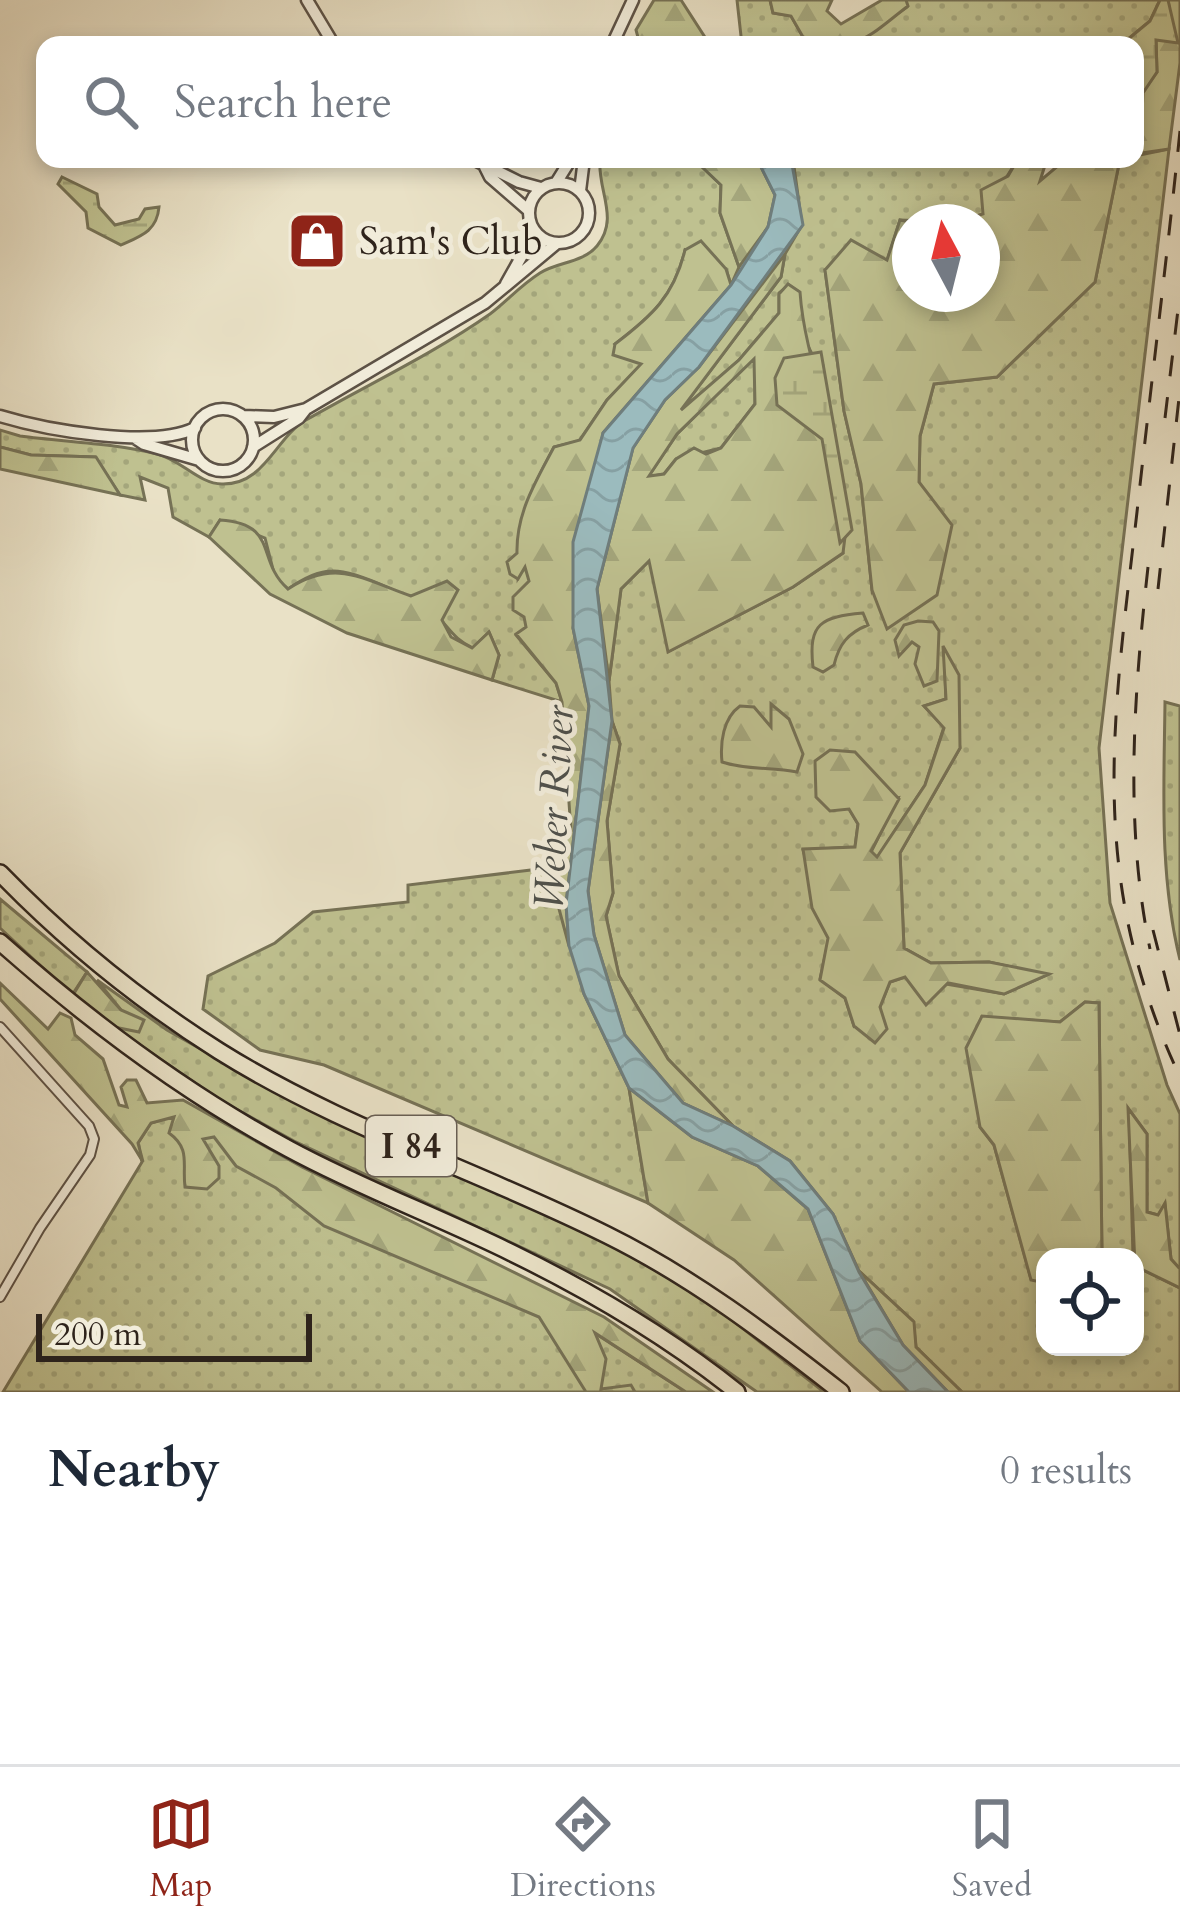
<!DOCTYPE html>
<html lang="en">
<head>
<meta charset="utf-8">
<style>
	:root { --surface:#fff; --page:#f2f2f3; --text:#1f2937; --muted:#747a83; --line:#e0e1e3; --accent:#8f2418 }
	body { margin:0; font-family:Cardo,serif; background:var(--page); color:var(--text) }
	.controls { position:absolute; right:36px; bottom:36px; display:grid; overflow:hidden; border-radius:24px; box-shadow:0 6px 18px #0003 }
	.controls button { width:108px; height:108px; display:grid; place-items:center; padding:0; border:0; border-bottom:3px solid var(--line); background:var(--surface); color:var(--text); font:60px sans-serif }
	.compass { position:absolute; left:892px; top:204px; width:108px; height:108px; border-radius:50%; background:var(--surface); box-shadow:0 6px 18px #0003; rotate:353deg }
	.scale { position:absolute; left:36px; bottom:30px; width:276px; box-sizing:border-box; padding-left:12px; border:6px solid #2e231b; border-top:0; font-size:33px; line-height:42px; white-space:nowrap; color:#2e231b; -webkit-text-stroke:9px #f1ecda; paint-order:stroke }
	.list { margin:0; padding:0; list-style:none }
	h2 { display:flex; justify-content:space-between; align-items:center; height:156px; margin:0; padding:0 48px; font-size:51px }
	h2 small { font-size:39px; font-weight:400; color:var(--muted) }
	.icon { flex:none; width:66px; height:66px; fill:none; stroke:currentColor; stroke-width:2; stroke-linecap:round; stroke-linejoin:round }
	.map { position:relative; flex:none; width:1180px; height:1392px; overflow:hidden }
	.search { position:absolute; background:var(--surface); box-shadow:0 6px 18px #0003; left:36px; right:36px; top:36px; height:132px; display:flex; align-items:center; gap:30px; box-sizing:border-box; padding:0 42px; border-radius:24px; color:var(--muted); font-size:45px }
	.sheet { height:372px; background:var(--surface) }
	nav { display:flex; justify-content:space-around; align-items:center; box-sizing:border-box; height:168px; border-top:3px solid var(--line); background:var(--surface); font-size:33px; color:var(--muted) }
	nav a { display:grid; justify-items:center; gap:6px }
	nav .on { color:var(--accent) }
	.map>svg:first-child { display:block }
</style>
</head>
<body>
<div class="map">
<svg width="1180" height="1392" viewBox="0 0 1180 1392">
	<defs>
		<pattern id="grass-dots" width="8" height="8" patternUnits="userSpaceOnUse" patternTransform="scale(3)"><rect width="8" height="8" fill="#bfc190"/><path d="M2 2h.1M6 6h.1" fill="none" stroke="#a4a67c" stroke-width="1.8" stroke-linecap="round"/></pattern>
		<pattern id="forest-firs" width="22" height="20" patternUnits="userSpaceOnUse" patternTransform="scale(3)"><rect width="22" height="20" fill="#bfc190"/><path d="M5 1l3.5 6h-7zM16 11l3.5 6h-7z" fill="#a4a67c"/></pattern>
		<pattern id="wetland-marsh" width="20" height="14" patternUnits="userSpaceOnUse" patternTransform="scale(3)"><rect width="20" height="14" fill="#bfc190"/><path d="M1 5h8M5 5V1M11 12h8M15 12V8" fill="none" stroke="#a4a67c"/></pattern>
		<pattern id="water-waves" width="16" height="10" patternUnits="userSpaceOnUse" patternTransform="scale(3)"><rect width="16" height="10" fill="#9bbbbe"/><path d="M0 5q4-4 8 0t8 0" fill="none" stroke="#86a0a3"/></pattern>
	</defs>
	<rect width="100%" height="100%" fill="#e9e1c6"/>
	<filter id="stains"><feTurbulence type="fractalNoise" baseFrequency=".00167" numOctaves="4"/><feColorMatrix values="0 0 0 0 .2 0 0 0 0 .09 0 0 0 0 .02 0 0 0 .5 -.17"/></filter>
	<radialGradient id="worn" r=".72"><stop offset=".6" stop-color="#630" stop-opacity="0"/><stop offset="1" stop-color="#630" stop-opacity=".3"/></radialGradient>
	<path fill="url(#grass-dots)" stroke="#767256" stroke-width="3" fill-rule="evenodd" d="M 737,0 L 770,0 L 773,13 L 791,16 L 803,37 L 831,45 L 742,45 Z
		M 906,0 L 1160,0 L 1150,21 L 1121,45 L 852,45 L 907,7 Z
		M 1169,149 L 1099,748 L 1110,903 L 1167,1085 L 1180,1114 L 1180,1269 L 1171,1259 L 1165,1205 L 1158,1215 L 1147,1212 L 1147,1134 L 1129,1110 L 1133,1257 L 1102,1257 L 1099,1003 L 1085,1002 L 1060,1022 L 982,1017 L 980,1127 L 994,1145 L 1031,1279 L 1045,1283 L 1045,1347 L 1135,1347 L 1135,1266 L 1180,1288 L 1180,1392 L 962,1392 L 916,1347 L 913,1321 L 859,1271 L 833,1214 L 790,1161 L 733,1126 L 668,1059 L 619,976 L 606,916 L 613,893 L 607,821 L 620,744 L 612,721 L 609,681 L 621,589 L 650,560 L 669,651 L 793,587 L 843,553 L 812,354 L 803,336 L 799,292 L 789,285 L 779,293 L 779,313 L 739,360 L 676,416 L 781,277 L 785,254 L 802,225 L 793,159 L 1018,159 L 983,214 L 957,222 L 900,220 L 887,261 L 825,270 L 844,411 L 861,484 L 872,590 L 919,482 L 920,436 L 934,384 L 997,377 L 1095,282 L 1120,159 ZM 944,649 L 960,748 L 900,853 L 904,948 L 931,963 L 989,962 L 1047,975 L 1004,994 L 905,977 L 890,982 L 880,1007 L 854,1026 L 845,998 L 820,979 L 829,938 L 803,850 L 855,847 L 858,824 L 849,809 L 898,798 L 871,852 L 877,858 L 925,785 L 944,727 L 924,706 L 946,699 Z
		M 600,159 L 704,159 L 701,166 L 721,185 L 720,213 L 739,267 L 731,285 L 726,269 L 685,250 C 674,296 652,316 615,344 L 642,364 L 607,400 L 579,441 L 554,447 C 527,499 516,518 518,578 L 525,565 L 530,582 L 526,628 L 516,635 L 556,683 L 562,702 L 492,680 L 499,655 L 489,632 L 473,648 C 454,639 451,630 438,617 C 420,600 356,570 332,571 C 316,571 301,580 288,589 L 275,577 L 265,538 L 220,520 L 209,537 L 173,517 L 168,488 L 140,477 L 145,500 L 120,495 L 95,457 L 31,455 L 0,447 L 0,430 L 20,436 C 65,442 113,443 157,454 C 180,459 199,484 222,484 C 265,485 275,438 306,420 C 367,385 433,354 490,314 C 507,301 521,285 540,273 C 557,262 583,263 597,246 C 620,218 597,190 600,159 Z
		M 755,357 L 755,404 L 721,448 L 676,459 L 664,474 L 648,477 L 677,434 Z
		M 1165,702 L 1180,706 L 1180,960 C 1159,875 1164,789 1165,702 Z
		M 548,868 L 584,994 L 629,1088 L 648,1203 L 324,1065 L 260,1050 L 203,1009 L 208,976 L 275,943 L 313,912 L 408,902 L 408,885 Z
		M 0,899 L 87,972 L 72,995 L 0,928 Z
		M 97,980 L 167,1030 L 307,1109 L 602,1238 L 713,1305 L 824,1392 L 757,1392 L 610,1289 L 294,1141 L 218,1099 L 114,1027 L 121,1010 Z
		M 174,1116 L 593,1332 L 686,1392 L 3,1392 L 142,1162 L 138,1143 L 151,1123 Z"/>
	<path fill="url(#forest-firs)" stroke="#767256" stroke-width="3" fill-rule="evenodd" d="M 654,0 L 681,0 L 710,45 L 640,45 L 636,30 Z
		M 770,0 L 832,0 L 827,11 L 841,24 L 882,0 L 906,0 L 908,6 C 865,39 859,53 803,37 L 791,16 L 773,13 Z
		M 1168,0 L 1180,0 L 1180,63 L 1169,149 L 1135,154 L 1135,122 L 1142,114 L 1142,93 L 1157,72 L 1156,39 L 1172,26 Z
		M 704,159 L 757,159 L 775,195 L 768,227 L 739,267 L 720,213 L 721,185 L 701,166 Z
		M 1018,159 L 1047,159 L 1040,181 L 1066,159 L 1120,159 L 1095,282 L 997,377 L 934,384 L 920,436 L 919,482 L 952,525 L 937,595 L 887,629 L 872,590 L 861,484 L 844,411 L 825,270 L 851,240 L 887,260 L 900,220 L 910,222 L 910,294 L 982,294 L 982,222 L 957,222 L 983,214 L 981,190 L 1008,176 Z
		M 701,241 L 726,269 L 731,285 L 603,433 L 573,628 L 589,706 L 566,904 L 569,946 L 548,868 L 571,831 L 562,702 L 556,683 L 516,634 L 526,627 L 524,617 L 513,610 L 513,597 L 529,581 L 525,567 L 518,579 L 510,574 L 507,562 L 517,553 C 516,513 536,481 554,447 L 580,440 L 607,400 L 641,364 L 613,355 L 615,344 C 652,316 674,296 685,250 Z
		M 785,254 L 781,277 L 681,410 L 739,360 L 779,313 L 779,294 L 788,284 L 800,292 C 806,381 858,462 843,553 L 793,587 L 668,652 L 649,561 L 621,589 L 609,681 L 597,589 L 633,448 L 665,400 L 699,367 ZM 754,359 L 755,404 L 721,448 L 706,454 L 694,448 L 676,459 L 664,474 L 649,476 L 677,434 Z
		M 0,447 L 31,455 L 96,457 L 120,495 L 0,469 Z
		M 220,520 C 280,524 255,560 288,589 C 336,558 362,579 411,596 L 447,581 L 458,590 L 442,620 L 451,637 L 472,648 L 489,632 L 499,655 L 492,680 L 347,633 L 270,594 L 209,537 Z
		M 863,613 L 868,625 C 848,633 839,644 834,665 L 823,672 L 813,667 C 808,623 821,617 863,613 Z
		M 918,621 L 933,622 L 939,631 L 937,681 L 924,686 L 915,664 L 919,647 L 912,642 L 899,656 L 895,640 L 904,625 Z
		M 943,646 L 959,675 L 960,748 L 900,853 L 904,948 L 931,963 L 989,962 L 1049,974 L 1004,994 L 948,983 L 926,1005 L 905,977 L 890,982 L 880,1007 L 887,1029 L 875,1043 L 854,1026 L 845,998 L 820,980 L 828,938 L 812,908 L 803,849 L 855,847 L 858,824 L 849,809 L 830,811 L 816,797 L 815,761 L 830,750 L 855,752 L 899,799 L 871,851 L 877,857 L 925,785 L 944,728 L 924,706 L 946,699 Z
		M 771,704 L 789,719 L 803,754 L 797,772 C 772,767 746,770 722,762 C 720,743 723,718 740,706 L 754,707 L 771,727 Z
		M 612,721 L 620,744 L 607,821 L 613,893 L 606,916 L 619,976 L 668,1059 L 733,1126 L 683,1103 L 625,1035 L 594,935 L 588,891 Z
		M 87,972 L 121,1010 L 144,1020 L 139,1032 L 114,1027 L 73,995 Z
		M 0,983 L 48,1029 L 60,1013 L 71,1018 L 75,1035 L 103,1059 L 119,1105 L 127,1107 L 121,1087 L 127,1080 L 136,1080 L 147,1103 L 183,1100 L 302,1167 L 604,1317 L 713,1392 L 686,1392 L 595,1333 L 606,1359 L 601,1389 L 631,1385 L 635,1392 L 586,1392 L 539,1317 L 324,1226 L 276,1188 L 236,1166 L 214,1137 L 203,1139 L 219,1166 L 219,1178 L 207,1189 L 185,1187 C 182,1164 191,1149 169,1133 L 174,1117 L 151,1123 L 138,1143 L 143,1162 L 132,1144 L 0,999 Z
		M 1085,1002 L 1099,1003 L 1102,1257 L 1045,1257 L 1045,1283 L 1031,1280 L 994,1145 L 980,1127 L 966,1048 L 982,1016 L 1060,1022 Z
		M 629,1088 L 692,1137 L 758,1166 L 808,1209 L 860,1341 L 909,1392 L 882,1392 L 734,1260 L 648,1203 Z
		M 1128,1108 L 1147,1134 L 1147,1212 L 1158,1215 L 1165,1203 L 1171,1259 L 1180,1269 L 1180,1288 L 1135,1266 Z
		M 859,1271 L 914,1322 L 916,1347 L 962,1392 L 948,1392 L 903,1345 Z"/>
	<path fill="url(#wetland-marsh)" stroke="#767256" stroke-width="3" d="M 1160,0 L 1168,0 L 1178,43 L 1156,40 L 1157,72 L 1143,93 L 1142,115 L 1135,122 L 1135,45 L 1121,45 L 1150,21 Z
		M 62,177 L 97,194 L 99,207 L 115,225 L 139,219 L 145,209 L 159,207 C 157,231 141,236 121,245 L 88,228 L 86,212 L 58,184 Z
		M 821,352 L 852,530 L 840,543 L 822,439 L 777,405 L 775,378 L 784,358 Z"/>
	<path fill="url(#water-waves)" stroke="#6f7e7d" stroke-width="3" d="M 757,159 L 791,159 L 803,225 L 699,367 L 665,400 L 633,448 L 597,589 L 612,721 L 588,891 L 594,935 L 625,1035 L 683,1103 L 733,1126 L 790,1161 L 833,1214 L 859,1272 L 903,1345 L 948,1392 L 909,1392 L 860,1341 L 808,1209 L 758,1166 L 692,1137 L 629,1088 L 584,994 L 569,946 L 566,904 L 589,706 L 573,628 L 573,542 L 603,433 L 731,285 L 768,227 L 775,195 Z"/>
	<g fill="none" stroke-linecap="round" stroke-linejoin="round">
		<defs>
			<path id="minor" d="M 0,1027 L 89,1126 L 94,1139 L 90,1155 L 40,1228 L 0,1297"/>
			<path id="tertiary" d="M 307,0 L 334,45
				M 612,45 L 633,0
				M 473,159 L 519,182 L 541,188
				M 485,167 L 490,177 L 528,210
				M529 213a30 30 0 1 1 60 0a30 30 0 1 1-60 0Z
				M 556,183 L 571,159
				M 580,191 L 584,159
				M 506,284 L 525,250 L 531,226
				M192 440a31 31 0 1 1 62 0a31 31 0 1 1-62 0Z
				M 0,416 C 46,430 152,449 195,428
				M 244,416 L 274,417 L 306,409
				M 135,438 L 144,444 L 199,460
				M 253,447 L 299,418 L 306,409 L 485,303 L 556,244"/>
			<path id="motorway" d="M 0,873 C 65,940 140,1001 219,1051 C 340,1127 479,1171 607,1235 C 692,1277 767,1334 841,1392
				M 0,942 C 90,1022 183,1092 289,1149 C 361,1188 439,1217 512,1253 C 592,1292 668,1337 737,1392"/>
		</defs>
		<use href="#minor" stroke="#5d5246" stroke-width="12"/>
		<use href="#tertiary" stroke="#5d5246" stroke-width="15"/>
		<use href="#motorway" stroke="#2e231b" stroke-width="20"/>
		<use href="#minor" stroke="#f1ecda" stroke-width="8"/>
		<use href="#tertiary" stroke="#f1ecda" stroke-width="10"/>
		<use href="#motorway" stroke="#e9e1c6" stroke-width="15"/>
		<path stroke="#2e231b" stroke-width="3" stroke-dasharray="21 21" stroke-linecap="butt" d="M 1180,131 C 1167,258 1151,385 1137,512 C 1113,721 1086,877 1180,1077
			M 1165,418 L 1180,293
			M 1148,567 C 1134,694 1124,823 1150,949
			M 1158,589 L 1179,398
			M 1153,930 L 1180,1035"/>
	</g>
	<defs>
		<symbol id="shop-square" viewBox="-11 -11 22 22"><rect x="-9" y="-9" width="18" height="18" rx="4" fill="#8f2418" stroke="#f1ecda"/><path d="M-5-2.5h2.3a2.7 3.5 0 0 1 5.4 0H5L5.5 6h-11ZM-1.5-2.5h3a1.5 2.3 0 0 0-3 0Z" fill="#fff"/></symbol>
	</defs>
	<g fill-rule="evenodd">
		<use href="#shop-square" x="284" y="208" width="66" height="66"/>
	</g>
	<g text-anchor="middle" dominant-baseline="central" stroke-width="10" stroke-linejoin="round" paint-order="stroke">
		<rect fill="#f1ecda" stroke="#685f54" stroke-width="3" x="366" y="1116" width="90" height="60" rx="9"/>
		<g font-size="36" font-weight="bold" fill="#2e231b">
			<text x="411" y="1146">I 84</text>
		</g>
		<g font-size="39" fill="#2e231b" stroke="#f1ecda" text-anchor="start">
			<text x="359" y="241">Sam's Club</text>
		</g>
		<g font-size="42" font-style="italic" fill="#4f514c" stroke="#f1ecda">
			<text transform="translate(554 808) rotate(-87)">Weber River</text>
		</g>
	</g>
	<rect width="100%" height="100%" filter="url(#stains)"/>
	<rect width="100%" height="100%" fill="url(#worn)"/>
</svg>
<div class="controls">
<button><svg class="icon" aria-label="locate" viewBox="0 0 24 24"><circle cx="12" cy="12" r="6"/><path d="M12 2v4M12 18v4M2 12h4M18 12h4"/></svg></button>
</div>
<svg class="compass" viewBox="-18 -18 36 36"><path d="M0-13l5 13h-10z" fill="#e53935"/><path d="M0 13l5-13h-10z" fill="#747a83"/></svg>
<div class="scale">200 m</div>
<div class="search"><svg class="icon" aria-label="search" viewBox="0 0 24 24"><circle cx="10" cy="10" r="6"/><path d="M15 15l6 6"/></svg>Search here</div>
</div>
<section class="sheet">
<h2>Nearby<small>0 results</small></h2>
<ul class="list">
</ul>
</section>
<nav>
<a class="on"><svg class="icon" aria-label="map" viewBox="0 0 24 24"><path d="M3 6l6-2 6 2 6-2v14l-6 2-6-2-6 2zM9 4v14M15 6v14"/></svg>Map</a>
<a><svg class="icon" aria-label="directions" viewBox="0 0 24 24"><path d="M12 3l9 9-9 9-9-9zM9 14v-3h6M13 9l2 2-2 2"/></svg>Directions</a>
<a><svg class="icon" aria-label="saved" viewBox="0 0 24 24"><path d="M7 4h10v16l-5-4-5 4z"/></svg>Saved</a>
</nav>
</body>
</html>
